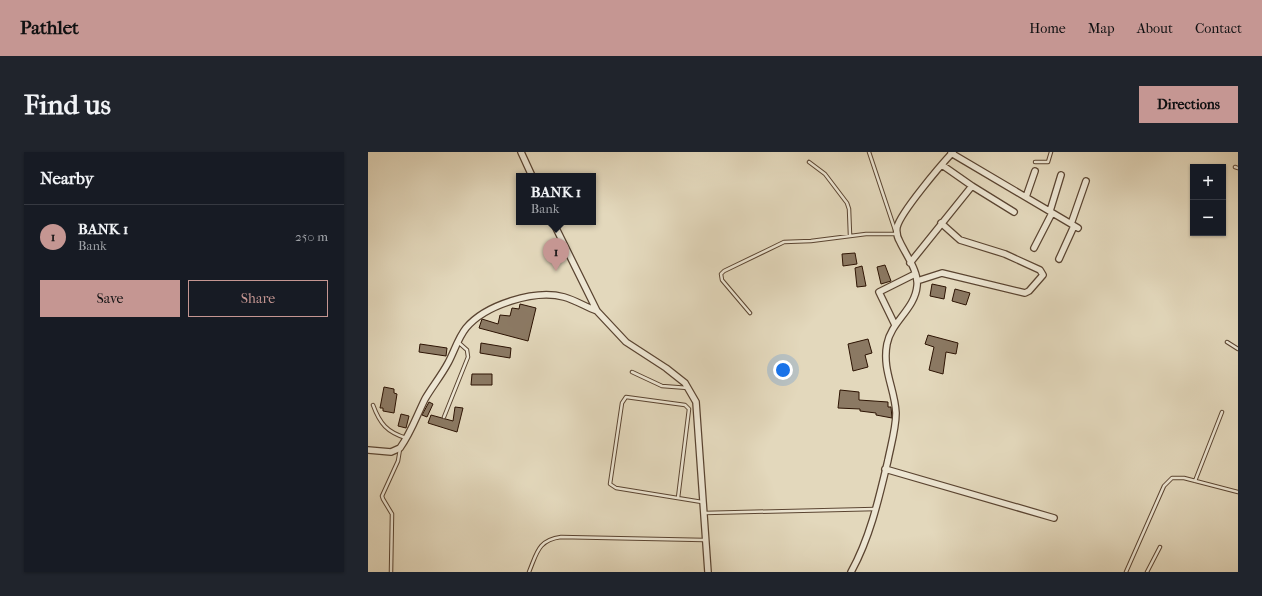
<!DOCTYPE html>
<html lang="en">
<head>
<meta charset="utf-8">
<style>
	:root { --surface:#171b24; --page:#20242c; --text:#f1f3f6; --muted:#9ea1a6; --line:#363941; --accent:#c59692 }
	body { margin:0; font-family:"IM FELL French Canon",serif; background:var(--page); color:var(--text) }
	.controls { position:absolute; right:12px; top:12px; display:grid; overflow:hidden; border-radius:0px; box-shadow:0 1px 3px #0004 }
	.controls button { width:36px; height:36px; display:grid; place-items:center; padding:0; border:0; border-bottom:1px solid var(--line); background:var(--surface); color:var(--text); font:20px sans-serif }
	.you { position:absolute; left:415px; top:218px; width:14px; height:14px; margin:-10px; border:3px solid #fff; border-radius:50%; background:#1a73e8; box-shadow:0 0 0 6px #1a73e833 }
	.badge { display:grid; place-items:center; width:26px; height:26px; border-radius:50%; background:var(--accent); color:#111; font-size:13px; font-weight:700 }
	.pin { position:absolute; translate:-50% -33px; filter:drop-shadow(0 1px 2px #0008) }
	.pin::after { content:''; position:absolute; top:21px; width:14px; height:12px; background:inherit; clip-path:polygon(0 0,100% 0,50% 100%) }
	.popup { position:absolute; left:148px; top:21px; width:80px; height:52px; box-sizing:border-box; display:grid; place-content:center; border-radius:0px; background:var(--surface); filter:drop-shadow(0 1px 3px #0005); font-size:13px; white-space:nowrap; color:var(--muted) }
	.popup b { font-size:15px; color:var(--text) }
	.popup::after { content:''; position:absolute; left:50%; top:100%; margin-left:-8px; border:8px solid transparent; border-top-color:var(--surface) }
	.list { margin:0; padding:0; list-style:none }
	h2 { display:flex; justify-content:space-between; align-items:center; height:52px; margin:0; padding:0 16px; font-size:17px }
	h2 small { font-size:13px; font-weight:400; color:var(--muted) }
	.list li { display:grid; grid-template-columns:26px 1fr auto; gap:12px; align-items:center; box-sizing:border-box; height:64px; padding:0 16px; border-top:1px solid var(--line) }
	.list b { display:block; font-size:15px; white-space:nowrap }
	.list p { margin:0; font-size:13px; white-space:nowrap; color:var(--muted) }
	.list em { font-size:13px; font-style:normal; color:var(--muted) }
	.actions { display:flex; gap:8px; padding:12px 16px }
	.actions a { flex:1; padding:9px 0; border:1px solid var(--accent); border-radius:0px; text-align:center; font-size:14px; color:var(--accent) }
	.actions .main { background:var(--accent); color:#111 }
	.map { position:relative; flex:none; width:870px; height:420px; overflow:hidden; border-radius:0px }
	header { display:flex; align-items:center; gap:24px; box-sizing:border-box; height:56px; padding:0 20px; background:var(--accent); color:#111 }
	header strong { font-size:19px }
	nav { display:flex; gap:22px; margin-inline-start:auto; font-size:14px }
	.intro { display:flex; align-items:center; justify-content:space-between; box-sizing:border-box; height:96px; padding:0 24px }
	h1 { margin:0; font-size:28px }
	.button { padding:10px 18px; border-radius:0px; background:var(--accent); color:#111; font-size:14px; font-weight:700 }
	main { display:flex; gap:24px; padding:0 24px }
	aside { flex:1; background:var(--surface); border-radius:0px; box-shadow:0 1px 3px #0004 }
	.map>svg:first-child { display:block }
</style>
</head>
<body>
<header>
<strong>Pathlet</strong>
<nav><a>Home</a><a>Map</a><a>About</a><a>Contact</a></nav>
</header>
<div class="intro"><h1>Find us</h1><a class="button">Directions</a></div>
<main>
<aside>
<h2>Nearby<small></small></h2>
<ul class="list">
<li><span class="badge">1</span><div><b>BANK 1</b><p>Bank</p></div><em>250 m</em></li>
</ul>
<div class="actions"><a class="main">Save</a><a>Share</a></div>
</aside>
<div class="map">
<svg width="870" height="420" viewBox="0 0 870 420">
	<rect width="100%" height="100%" fill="#e3d8bc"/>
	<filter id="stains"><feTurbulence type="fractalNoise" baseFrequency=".005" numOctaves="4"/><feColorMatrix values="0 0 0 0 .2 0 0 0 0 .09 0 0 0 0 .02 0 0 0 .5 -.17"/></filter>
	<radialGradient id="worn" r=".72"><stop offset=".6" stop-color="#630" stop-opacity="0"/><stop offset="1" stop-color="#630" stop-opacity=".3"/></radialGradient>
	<path fill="#8b7963" stroke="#2c1303" d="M 487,101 L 489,112 L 475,114 L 474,102 Z
		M 517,113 L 523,129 L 513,132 L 509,115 Z
		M 494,114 L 498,134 L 489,135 L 487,116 Z
		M 564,132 L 578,135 L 576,147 L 562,144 Z
		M 587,137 L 602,141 L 598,153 L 584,149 Z
		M 152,152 L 168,156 L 160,189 L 111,176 L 114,167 L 130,172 L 132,163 L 142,164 L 144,156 L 151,157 Z
		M 560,183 L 590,191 L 588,202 L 578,200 L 575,222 L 561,218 L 566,195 L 557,192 Z
		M 500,187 L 504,201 L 497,203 L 500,215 L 485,219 L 480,192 Z
		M 113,191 L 143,196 L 142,206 L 112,201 Z
		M 52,192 L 79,196 L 78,204 L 51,200 Z
		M 104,222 L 124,222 L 124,233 L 103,233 Z
		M 16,235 L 26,237 L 26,241 L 29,242 L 26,261 L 15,259 L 15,256 L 12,256 Z
		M 472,238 L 491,240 L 491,248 L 520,250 L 520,255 L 523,255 L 524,266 L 508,263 L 508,261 L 492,259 L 492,257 L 470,256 Z
		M 61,250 L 65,252 L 59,265 L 54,263 Z
		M 87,255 L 95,256 L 89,280 L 60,271 L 63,263 L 85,269 Z
		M 33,262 L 41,264 L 38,276 L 30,274 Z"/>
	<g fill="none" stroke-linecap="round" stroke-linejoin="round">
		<defs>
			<path id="service" d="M 501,0 L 527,78
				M 441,10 L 457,22 L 479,51 L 481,57 L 482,83
				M 667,10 L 680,10 L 683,0
				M 867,15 L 870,16
				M 382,161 L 354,128 L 353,122 L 356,119 L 416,90 L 443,89 L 498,82 L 528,82
				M 859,190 L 870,197
				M 264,220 L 294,234 L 320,236
				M 5,253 C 12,272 19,280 38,286
				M 76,265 L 100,205 L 99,198 L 90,190
				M 827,329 L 854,260
				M 310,346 L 321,257 L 317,253 L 258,245 L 254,251 L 242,332 L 248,336 L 334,350
				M 337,361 L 507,357
				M 23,420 L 24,362 L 15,347 L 14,344 L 30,309 L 32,297
				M 161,420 C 169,401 170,388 193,385 L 336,388
				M 758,420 L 796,334 L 804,326 L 816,326 L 870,340
				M 779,420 L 792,395"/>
			<path id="minor" d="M 153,0 L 164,24
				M 583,1 L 710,76
				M 574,13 L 604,34 L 646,60
				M 658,45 L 667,19
				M 682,59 L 693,23
				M 185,70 L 229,159 L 258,190 L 298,216 L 317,231 L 328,250 L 340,420
				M 703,72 L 718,29
				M 666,96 L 684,61
				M 691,107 L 706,74
				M 542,111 L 604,34
				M 549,129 L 574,121 L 657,141 L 661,139 L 675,123 L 672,118 L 637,102 L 592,88 L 573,71
				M 527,173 L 511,140 L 547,122
				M 0,298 L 23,300 L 32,296 C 43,281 49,263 57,247 C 64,235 73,224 80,211 C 86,200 90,186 98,176 C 117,153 167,137 196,145 C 207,148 218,155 229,159
				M 517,317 L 686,366
				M 483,420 C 502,386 511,346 520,308 C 523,293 528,276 528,261 C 527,237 514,218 519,192 C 523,170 547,157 549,134 C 551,120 538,103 532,90 C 529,85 528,81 529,75 C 533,60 572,14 585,0"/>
		</defs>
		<use href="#service" stroke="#5a4431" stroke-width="4.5"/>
		<use href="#minor" stroke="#5a4431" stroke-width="8"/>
		<use href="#service" stroke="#ede6d3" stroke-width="2.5"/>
		<use href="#minor" stroke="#ede6d3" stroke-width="5.5"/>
	</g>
	<rect width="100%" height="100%" filter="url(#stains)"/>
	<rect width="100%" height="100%" fill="url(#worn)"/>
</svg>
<div class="controls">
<button>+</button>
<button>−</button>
</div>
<div class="you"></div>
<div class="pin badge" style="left:188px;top:119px">1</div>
<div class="popup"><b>BANK 1</b>Bank</div>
</div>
</main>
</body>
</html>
